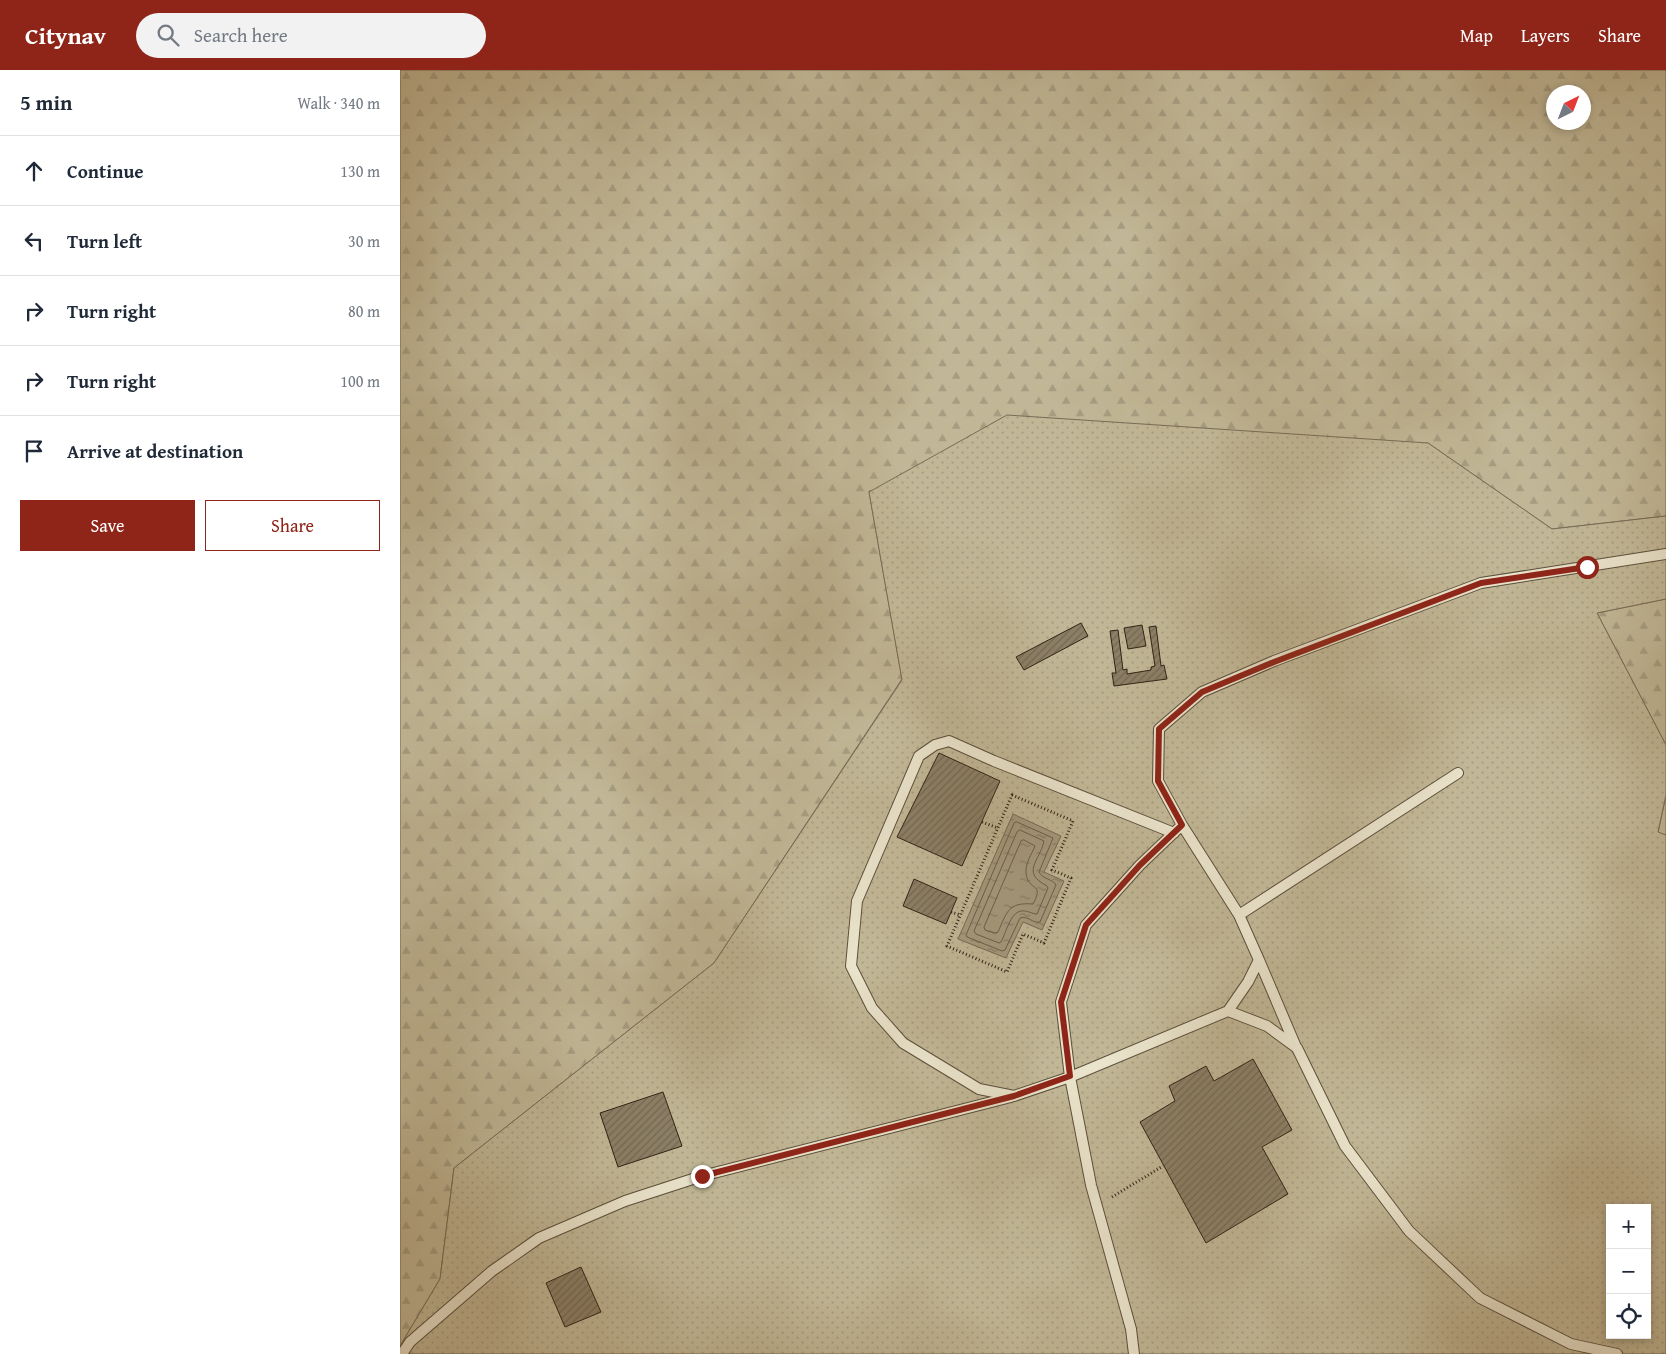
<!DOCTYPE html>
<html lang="en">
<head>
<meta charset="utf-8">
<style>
	:root { --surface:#fff; --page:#f2f2f3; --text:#1f2937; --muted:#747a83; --line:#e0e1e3; --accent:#8f2418 }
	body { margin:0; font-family:"Gentium Book Plus",serif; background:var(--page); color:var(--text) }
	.controls { position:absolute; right:15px; bottom:15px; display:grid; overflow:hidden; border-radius:0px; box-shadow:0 2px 8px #0003 }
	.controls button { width:45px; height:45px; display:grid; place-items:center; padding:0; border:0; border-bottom:1px solid var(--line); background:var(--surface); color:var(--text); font:25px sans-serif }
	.compass { position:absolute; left:1146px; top:15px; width:45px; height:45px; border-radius:50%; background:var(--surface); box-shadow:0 2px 8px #0003; rotate:42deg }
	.stop { position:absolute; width:15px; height:15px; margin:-11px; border:4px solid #8f2418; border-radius:50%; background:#fff }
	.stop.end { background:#8f2418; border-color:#fff; box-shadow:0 1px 5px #0008 }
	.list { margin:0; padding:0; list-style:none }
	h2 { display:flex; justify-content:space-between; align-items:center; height:65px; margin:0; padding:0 20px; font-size:21px }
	h2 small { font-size:16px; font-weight:400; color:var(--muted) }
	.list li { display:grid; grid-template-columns:32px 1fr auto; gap:15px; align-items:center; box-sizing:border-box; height:70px; padding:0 20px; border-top:1px solid var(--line) }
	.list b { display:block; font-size:19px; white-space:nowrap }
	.list em { font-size:16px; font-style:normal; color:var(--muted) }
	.actions { display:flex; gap:10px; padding:15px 20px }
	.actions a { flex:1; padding:11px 0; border:1px solid var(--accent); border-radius:0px; text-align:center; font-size:18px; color:var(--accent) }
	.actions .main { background:var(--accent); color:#fff }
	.icon { flex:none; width:28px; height:28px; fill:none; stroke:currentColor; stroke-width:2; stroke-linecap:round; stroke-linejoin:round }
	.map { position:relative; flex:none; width:1266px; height:1284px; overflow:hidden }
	header { display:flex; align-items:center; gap:30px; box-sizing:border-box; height:70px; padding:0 25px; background:var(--accent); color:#fff }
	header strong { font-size:24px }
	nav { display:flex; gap:28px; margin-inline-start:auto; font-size:18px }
	.search { width:350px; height:45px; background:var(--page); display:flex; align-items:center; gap:12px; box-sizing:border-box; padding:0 18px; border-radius:28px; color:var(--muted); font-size:19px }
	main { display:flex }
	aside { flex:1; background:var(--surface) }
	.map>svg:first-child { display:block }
</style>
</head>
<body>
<header>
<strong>Citynav</strong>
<div class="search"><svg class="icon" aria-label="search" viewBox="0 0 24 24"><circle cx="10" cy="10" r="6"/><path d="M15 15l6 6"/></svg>Search here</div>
<nav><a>Map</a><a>Layers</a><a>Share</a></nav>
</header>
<main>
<aside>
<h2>5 min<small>Walk · 340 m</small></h2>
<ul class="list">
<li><svg class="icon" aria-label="ahead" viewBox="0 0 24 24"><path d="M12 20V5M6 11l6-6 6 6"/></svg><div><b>Continue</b></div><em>130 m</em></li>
<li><svg class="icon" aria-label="left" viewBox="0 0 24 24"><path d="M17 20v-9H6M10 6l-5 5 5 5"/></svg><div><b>Turn left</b></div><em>30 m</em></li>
<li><svg class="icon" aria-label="right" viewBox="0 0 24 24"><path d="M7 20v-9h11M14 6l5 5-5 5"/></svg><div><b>Turn right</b></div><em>80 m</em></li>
<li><svg class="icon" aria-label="right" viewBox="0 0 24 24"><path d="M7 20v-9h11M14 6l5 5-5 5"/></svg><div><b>Turn right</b></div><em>100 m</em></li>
<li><svg class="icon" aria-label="arrive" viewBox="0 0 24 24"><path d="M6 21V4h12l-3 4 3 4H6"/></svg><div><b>Arrive at destination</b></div></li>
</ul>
<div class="actions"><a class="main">Save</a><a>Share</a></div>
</aside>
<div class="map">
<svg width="1266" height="1284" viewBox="0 0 1266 1284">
	<defs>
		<pattern id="forest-firs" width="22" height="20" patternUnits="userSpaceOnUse" patternTransform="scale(1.25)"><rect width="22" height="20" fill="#c1b796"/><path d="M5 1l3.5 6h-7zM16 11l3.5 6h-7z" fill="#a69d81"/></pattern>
		<pattern id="park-dots" width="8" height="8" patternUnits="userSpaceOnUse" patternTransform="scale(1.25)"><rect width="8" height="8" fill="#c1b796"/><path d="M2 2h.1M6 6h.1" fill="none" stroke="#a69d81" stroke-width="1.8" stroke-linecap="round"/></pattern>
		<pattern id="water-ripples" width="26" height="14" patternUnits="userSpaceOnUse" patternTransform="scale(1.25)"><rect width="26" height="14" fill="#a4987c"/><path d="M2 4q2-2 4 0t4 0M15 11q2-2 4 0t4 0" fill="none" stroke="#867c65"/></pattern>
		<pattern id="building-hatch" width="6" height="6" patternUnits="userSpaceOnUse" patternTransform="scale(1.25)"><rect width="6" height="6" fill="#8b7f66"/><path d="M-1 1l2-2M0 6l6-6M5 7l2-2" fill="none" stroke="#726853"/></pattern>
	</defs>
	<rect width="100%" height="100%" fill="#dfd5b0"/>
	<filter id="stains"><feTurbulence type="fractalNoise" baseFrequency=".004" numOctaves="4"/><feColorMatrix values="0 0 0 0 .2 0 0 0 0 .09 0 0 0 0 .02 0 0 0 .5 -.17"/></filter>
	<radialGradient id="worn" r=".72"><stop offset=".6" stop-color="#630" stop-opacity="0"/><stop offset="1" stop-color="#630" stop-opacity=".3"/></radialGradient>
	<path fill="url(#forest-firs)" stroke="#786c56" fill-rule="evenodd" d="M 0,0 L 1266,0 L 1266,446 L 1152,459 L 1028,373 L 469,421 L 502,609 L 314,893 L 54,1098 L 40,1209 L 0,1276 ZM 1154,22 L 1184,22 L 1184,52 L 1154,52 Z
		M 1266,529 L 1266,675 L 1197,543 Z
		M 1266,725 L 1266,765 L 1258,763 Z"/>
	<path fill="url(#park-dots)" stroke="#786c56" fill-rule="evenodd" d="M 607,345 L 1028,373 L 1152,459 L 1266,446 L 1266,529 L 1197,543 L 1266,675 L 1266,725 L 1258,762 L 1266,765 L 1266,1284 L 0,1284 L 0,1276 L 40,1209 L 54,1098 L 314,893 L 502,610 L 469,422 ZM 1210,1138 L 1247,1138 L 1247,1265 L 1210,1265 Z"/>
	<path fill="url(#water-ripples)" stroke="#766953" d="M 613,744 L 661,766 L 644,802 L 664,811 L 642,860 L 623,852 L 606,888 L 558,869 Z"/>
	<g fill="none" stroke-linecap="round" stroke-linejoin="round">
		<path stroke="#6a5d49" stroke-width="1" d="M 617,752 L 653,768 L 639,802 C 642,809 653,809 656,815 L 640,852 C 633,854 628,845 620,848 L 605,880 L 602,881 L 567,867 L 566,865 L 614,753 Z
			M 620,760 L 644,771 C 640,791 620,802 647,816 L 648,818 L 637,844 C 632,844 627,840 621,841 C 610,843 606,863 601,872 L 599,873 L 576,864 L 574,861 L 617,762 Z
			M 624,770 L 635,776 C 632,784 625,793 626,803 C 628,822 645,812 633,834 C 608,832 607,842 598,862 L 595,863 L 585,860 L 584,857 L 621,771 Z"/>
	</g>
	<path fill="url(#building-hatch)" stroke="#302216" d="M 681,553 L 688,566 L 624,600 L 616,587 Z
		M 742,555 L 746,576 L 728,579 L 724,558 Z
		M 756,556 L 761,596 L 764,595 L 767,609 L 714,616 L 712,603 L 716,603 L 710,561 L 718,560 L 723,600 L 727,599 L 727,604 L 751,600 L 751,597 L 755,596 L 749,557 Z
		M 539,683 L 600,711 L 562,796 L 497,767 Z
		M 514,809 L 557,828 L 546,854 L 503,836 Z
		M 853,989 L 892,1060 L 862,1077 L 888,1124 L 806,1173 L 740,1052 L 775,1031 L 769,1016 L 806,996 L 814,1011 Z
		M 263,1022 L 282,1076 L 218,1097 L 200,1043 Z
		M 181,1197 L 201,1242 L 165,1257 L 146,1213 Z"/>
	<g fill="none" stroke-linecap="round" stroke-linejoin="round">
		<defs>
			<path id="lane" d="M 774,763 L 594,691 L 549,671 L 535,675 L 519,686 L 457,831 L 451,896 L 472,938 L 503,973 L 579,1019 L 614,1026 L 670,1007 L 828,941 L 848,912 L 859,890 L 839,845 L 782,755
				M 839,845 L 1058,703
				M 859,890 L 896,977
				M 828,941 L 867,956 L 897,978 L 945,1076 L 1009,1161 L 1080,1228 L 1171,1274 L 1217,1284
				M 2,1284 L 10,1272 L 92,1201 L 139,1168 L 225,1131 L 302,1106 L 611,1027
				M 734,1284 L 731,1259 L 691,1115 L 670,1007 L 661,932 L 686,855 L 740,795 L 782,755 L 758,711 L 759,659 L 802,622 L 874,591 L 1081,513 L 1266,484"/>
		</defs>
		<use href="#lane" stroke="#5c4f3c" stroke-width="12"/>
		<path stroke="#302216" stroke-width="3" stroke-dasharray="1 2.5" stroke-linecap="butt" d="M 612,725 L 673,751 L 652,800 L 671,808 L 644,873 L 623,864 L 607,902 L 547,876 Z
			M 582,752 L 598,758
			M 551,842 L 560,845
			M 712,1127 L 763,1096"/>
		<use href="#lane" stroke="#eae4cc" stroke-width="10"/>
	</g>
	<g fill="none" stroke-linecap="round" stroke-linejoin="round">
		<path stroke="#8f2418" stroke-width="6" d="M 302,1106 L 614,1026 L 670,1006 L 661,932 L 686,855 L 740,795 L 782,755 L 758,711 L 759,659 L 802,622 L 874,592 L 1081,513 L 1187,497"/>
	</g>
	<rect width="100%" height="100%" filter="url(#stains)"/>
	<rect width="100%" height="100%" fill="url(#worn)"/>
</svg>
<div class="controls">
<button>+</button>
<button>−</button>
<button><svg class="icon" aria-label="locate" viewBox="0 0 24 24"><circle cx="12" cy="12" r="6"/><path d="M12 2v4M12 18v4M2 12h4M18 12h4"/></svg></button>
</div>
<svg class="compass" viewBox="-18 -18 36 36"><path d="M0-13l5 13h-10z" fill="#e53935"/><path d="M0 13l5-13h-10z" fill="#747a83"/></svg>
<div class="stop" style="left:1187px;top:497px"></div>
<div class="stop end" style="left:302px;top:1106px"></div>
</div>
</main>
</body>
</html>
